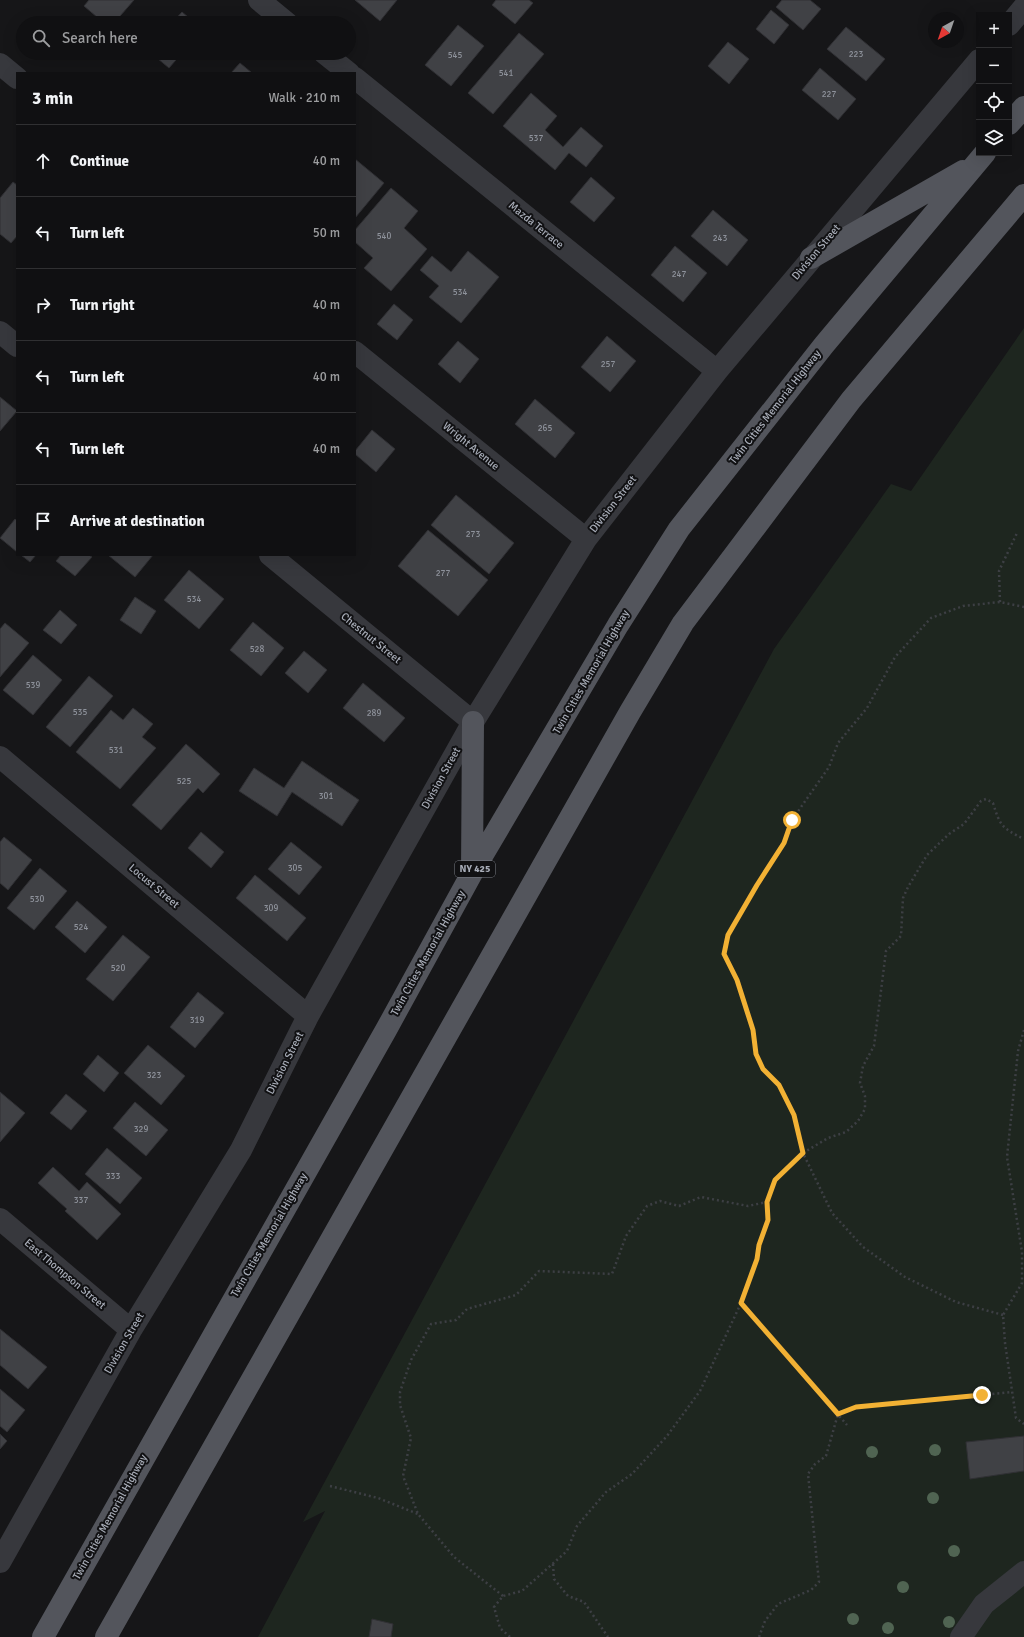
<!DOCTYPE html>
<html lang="en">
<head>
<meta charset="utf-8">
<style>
	:root { --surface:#101012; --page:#1e1e20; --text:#f1f3f6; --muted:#9c9d9f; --line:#303032 }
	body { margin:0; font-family:Signika,sans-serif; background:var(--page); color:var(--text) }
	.controls { position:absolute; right:12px; top:12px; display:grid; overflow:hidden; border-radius:0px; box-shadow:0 4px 16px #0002 }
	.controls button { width:36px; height:36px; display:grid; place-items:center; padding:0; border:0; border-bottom:1px solid var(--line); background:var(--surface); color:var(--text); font:20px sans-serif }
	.compass { position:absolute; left:928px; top:12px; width:36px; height:36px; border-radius:50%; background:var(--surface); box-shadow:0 4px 16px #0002; rotate:220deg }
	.stop { position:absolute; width:12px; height:12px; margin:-9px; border:3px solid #f2b134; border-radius:50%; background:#fff }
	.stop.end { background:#f2b134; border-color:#fff; box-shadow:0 1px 4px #0008 }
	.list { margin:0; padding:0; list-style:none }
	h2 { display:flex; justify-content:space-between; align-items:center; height:52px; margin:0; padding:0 16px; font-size:17px }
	h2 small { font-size:13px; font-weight:400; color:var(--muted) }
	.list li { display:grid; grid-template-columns:26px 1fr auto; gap:12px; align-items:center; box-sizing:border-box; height:72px; padding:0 16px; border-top:1px solid var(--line) }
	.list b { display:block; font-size:15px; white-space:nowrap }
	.list em { font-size:13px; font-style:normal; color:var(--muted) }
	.icon { flex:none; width:22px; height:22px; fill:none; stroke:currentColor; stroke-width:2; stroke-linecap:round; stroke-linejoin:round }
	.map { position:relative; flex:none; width:1024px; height:1637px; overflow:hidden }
	.search { position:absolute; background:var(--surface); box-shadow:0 4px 16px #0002; left:16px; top:16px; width:340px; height:44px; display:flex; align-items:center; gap:10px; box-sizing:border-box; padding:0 14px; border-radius:22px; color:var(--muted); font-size:15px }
	.panel { position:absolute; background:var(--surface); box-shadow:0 4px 16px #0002; left:16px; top:72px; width:340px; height:484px; border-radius:0px }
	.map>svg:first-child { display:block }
</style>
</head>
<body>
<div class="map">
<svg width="1024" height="1637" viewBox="0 0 1024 1637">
	<rect width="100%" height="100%" fill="#161618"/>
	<path fill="#1e261f" d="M 1024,328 L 1024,1637 L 258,1637 L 325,1511 L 303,1522 L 774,649 L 891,484 L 911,491 Z"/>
	<path fill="#404145" stroke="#303034" d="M 89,0 L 134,0 L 114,23 L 104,23 L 84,6 Z
		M 355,0 L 397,0 L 380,21 Z
		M 496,0 L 529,0 L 533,3 L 515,24 L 492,5 Z
		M 782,0 L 810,0 L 821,9 L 803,30 L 776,7 Z
		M 771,10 L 789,25 L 774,44 L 756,29 Z
		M 182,12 L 195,23 L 172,23 Z
		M 458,25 L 484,46 L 451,86 L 425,65 Z
		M 846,27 L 885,59 L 866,81 L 827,49 Z
		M 519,33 L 544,54 L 493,114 L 468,93 Z
		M 728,42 L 749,59 L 729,84 L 708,66 Z
		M 151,53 L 182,53 L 169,68 Z
		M 240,63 L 252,73 L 231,73 Z
		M 820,68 L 856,99 L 838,120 L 802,90 Z
		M 531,93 L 557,116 L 545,130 L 563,147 L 581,127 L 603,146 L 586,167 L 569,153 L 555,170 L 503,126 Z
		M 355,159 L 384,183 L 355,218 Z
		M 591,177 L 615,198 L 594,222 L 570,202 Z
		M 13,182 L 17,185 L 17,236 L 11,243 L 0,234 L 0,198 Z
		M 391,188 L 418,211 L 404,228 L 427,249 L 391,291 L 364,268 L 373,258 L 355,242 L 355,230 Z
		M 713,210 L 748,240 L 727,266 L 691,236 Z
		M 675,246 L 707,273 L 683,302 L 651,275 Z
		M 468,251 L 499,277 L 461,323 L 429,297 L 439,286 L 420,270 L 432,256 L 451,272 Z
		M 394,304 L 413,320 L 397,340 L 377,324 Z
		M 607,336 L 636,361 L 610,392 L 581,367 Z
		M 458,341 L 479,359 L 460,383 L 438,364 Z
		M 0,397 L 17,411 L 0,431 Z
		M 535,399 L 575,433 L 555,458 L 515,424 Z
		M 372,430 L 395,449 L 376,472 L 355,454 L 355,451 Z
		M 456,495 L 514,543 L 489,574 L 431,525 Z
		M 15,519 L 17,521 L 17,552 L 0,538 Z
		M 428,530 L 488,580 L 458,616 L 398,566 Z
		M 21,555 L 36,555 L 30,562 Z
		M 61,555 L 89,555 L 92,557 L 75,576 L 56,561 Z
		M 108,555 L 153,555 L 135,577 Z
		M 189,570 L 224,599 L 199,629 L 164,600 Z
		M 135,597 L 156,611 L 141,634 L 120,620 Z
		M 60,610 L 77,625 L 61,644 L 43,630 Z
		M 253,622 L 284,648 L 261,676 L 230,650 Z
		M 5,623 L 29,643 L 0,677 L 0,629 Z
		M 304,651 L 327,670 L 308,693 L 285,673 Z
		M 33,655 L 62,680 L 33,715 L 3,690 Z
		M 89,676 L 113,696 L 70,747 L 46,727 Z
		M 363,683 L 405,718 L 384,742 L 343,708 Z
		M 133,708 L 153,724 L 142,737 L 156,748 L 120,789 L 76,752 L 111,710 L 123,720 Z
		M 186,744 L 220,774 L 203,793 L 198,788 L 161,830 L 132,805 Z
		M 302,761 L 359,800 L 342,826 L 292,792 L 277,816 L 239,791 L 254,768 L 284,788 Z
		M 201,832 L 224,852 L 211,868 L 188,848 Z
		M 4,837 L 32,860 L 8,890 L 0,883 L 0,842 Z
		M 291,842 L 322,867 L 299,895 L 268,869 Z
		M 40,868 L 67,891 L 34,930 L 7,908 Z
		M 255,875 L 306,918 L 287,941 L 236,898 Z
		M 77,901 L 107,927 L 85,953 L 55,927 Z
		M 123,935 L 150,957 L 113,1001 L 86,979 Z
		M 198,992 L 224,1013 L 195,1048 L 170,1027 Z
		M 148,1045 L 185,1076 L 161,1105 L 124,1073 Z
		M 98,1055 L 119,1073 L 104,1092 L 83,1074 Z
		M 0,1092 L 25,1113 L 0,1142 Z
		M 66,1094 L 87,1111 L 71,1130 L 50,1113 Z
		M 135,1102 L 168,1130 L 146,1156 L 113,1128 Z
		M 107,1148 L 142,1178 L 120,1204 L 85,1174 Z
		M 53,1167 L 79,1191 L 87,1182 L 121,1214 L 97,1240 L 65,1211 L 67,1209 L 38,1183 Z
		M 0,1329 L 47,1367 L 28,1389 L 0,1365 Z
		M 0,1389 L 25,1410 L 7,1432 L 0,1426 Z
		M 0,1434 L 7,1441 L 0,1449 Z
		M 1024,1436 L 1024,1471 L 970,1479 L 966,1442 Z
		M 372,1619 L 393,1624 L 391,1637 L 369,1637 Z"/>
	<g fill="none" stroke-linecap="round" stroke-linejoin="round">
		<path stroke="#3d3f44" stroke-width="2.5" stroke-dasharray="2 3" stroke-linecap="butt" d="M 1000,602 L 999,571 L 1017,533
			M 1024,1030 L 1018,1051 L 1007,1157 L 1022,1252 L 1022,1283 L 1003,1315 L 1005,1343 L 1016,1418 L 1024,1424
			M 741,1303 L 847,1425
			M 1003,1315 L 956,1302 L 905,1277 L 863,1247 L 832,1213 L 803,1153 L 794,1115 L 779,1085 L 763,1069 L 756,1053 L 753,1030 L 737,980 L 724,954 L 728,935 L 757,885 L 785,843 L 792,820 L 829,767 L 838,743 L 867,708 L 895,657 L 931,618 L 963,606 L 1000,602 L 1024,607
			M 330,1486 L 378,1498 L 418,1514
			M 553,1564 L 554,1579 L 568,1596 L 584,1602 L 608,1637
			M 503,1596 L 454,1557 L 418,1514 L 403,1476 L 411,1438 L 400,1405 L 400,1392 L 411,1360 L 431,1324 L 456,1320 L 467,1309 L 516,1295 L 539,1271 L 612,1274 L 626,1236 L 647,1206 L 660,1201 L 679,1206 L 701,1197 L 748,1206 L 767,1202
			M 510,1637 L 500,1628 L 494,1607 L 503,1596 L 522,1591 L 567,1551 L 577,1526 L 606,1492 L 632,1474 L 667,1436 L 700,1391 L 741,1303 L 757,1259 L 759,1245 L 768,1220 L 767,1202 L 775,1180 L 803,1153 L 828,1138 L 846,1132 L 858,1121 L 865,1109 L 865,1096 L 860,1083 L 863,1066 L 874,1046 L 886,951 L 901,936 L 903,898 L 908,887 L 927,855 L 949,834 L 964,824 L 981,801 L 986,799 L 993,803 C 1000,826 1002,828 1024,839
			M 759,1637 L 765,1621 L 778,1604 L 811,1590 L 819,1582 L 808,1474 L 815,1464 L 826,1456 L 838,1414 L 856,1407 L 1012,1392"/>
		<path stroke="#37383d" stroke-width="22" d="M 259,0 L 287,23
			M 1009,25 L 1024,7
			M 324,53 L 349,73
			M 0,64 L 17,78
			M 355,78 L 717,371
			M 0,332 L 17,346
			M 355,352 L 586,539
			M 270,555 L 473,722
			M 0,757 L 308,1016
			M 0,1219 L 131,1330
			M 0,1562 L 131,1330 L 241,1150 L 308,1016 L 473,722 L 586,539 L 717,371 L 979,60
			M 961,1637 L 984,1604 L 1024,1572"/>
		<path stroke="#53555c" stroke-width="22" d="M 1009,124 L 1024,107
			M 811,258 L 963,171
			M 472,872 L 473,722
			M 43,1637 L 386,1030 L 472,873 L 618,625 L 679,529 L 824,345 L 985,153
			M 106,1637 L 630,712 L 683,623 L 851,400 L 1024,195"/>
	</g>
	<g fill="#506452">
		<circle cx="935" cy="1450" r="6"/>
		<circle cx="872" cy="1452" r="6"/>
		<circle cx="933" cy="1498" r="6"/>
		<circle cx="954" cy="1551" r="6"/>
		<circle cx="903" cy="1587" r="6"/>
		<circle cx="853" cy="1619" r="6"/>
		<circle cx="949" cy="1622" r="6"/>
		<circle cx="888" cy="1628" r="6"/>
	</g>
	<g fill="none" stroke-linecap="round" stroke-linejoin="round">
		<path stroke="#f2b134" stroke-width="5" d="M 792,820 L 784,843 L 757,885 L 728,935 L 724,954 L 737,980 L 753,1030 L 756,1054 L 763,1069 L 779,1085 L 794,1115 L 803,1153 L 775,1180 L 767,1202 L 768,1220 L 759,1245 L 757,1259 L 741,1303 L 838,1414 L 856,1407 L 982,1395"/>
	</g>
	<g text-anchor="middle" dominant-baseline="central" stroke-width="4" stroke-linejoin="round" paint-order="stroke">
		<g font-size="9" fill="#8e929b">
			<text x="856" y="54">223</text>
			<text x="455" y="55">545</text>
			<text x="506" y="73">541</text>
			<text x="829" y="94">227</text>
			<text x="536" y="138">537</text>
			<text x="384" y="236">540</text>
			<text x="720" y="238">243</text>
			<text x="679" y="274">247</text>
			<text x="460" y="292">534</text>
			<text x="608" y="364">257</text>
			<text x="545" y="428">265</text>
			<text x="473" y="534">273</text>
			<text x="443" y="573">277</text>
			<text x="194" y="599">534</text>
			<text x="257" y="649">528</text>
			<text x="33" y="685">539</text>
			<text x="80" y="712">535</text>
			<text x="374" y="713">289</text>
			<text x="116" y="750">531</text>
			<text x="184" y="781">525</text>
			<text x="326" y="796">301</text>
			<text x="295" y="868">305</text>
			<text x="37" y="899">530</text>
			<text x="271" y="908">309</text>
			<text x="81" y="927">524</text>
			<text x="118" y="968">520</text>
			<text x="197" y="1020">319</text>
			<text x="154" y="1075">323</text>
			<text x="141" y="1129">329</text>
			<text x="113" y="1176">333</text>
			<text x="81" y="1200">337</text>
		</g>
		<rect fill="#111113" stroke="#7b7e86" stroke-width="1" x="455" y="861" width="40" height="16" rx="3"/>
		<g font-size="10" font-weight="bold" fill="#a8adb8">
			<text x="475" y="869">NY 425</text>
		</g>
		<g font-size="11" fill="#a8adb8" stroke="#111113">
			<text transform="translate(536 225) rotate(39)">Mazda Terrace</text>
			<text transform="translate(816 252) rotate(-50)">Division Street</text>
			<text transform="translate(775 407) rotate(-52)">Twin Cities Memorial Highway</text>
			<text transform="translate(471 446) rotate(39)">Wright Avenue</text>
			<text transform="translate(613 504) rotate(-52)">Division Street</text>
			<text transform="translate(371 638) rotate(39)">Chestnut Street</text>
			<text transform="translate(591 672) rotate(-60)">Twin Cities Memorial Highway</text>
			<text transform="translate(441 778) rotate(-61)">Division Street</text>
			<text transform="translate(154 886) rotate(40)">Locust Street</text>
			<text transform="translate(428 953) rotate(-61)">Twin Cities Memorial Highway</text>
			<text transform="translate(285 1063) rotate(-63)">Division Street</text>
			<text transform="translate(269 1235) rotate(-60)">Twin Cities Memorial Highway</text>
			<text transform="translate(65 1274) rotate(40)">East Thompson Street</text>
			<text transform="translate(124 1343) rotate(-60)">Division Street</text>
			<text transform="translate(110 1517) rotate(-61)">Twin Cities Memorial Highway</text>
		</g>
	</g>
</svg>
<div class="controls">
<button>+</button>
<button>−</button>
<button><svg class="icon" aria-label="locate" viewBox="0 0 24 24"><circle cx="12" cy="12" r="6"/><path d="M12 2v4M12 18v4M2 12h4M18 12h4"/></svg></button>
<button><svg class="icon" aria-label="layers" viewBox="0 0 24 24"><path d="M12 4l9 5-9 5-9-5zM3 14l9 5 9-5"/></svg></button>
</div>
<svg class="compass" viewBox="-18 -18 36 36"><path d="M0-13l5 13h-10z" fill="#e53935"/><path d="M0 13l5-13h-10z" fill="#9c9d9f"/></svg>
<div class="stop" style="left:792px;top:820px"></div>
<div class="stop end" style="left:982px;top:1395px"></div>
<div class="search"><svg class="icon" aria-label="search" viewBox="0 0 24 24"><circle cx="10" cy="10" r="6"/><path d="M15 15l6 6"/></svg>Search here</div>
<section class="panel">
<h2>3 min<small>Walk · 210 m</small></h2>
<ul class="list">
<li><svg class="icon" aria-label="ahead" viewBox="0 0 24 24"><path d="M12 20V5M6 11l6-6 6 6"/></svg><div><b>Continue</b></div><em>40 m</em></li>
<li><svg class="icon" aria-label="left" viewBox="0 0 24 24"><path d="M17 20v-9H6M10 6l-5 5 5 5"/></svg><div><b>Turn left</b></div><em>50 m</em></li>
<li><svg class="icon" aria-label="right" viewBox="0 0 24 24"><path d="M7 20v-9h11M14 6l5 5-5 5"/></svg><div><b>Turn right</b></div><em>40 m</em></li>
<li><svg class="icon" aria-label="left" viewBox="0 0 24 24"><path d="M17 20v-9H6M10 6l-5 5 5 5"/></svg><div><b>Turn left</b></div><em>40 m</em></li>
<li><svg class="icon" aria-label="left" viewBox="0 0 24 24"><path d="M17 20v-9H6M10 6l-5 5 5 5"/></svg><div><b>Turn left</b></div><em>40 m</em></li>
<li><svg class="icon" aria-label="arrive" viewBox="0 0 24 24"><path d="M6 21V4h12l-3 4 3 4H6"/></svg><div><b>Arrive at destination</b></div></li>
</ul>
</section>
</div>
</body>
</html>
